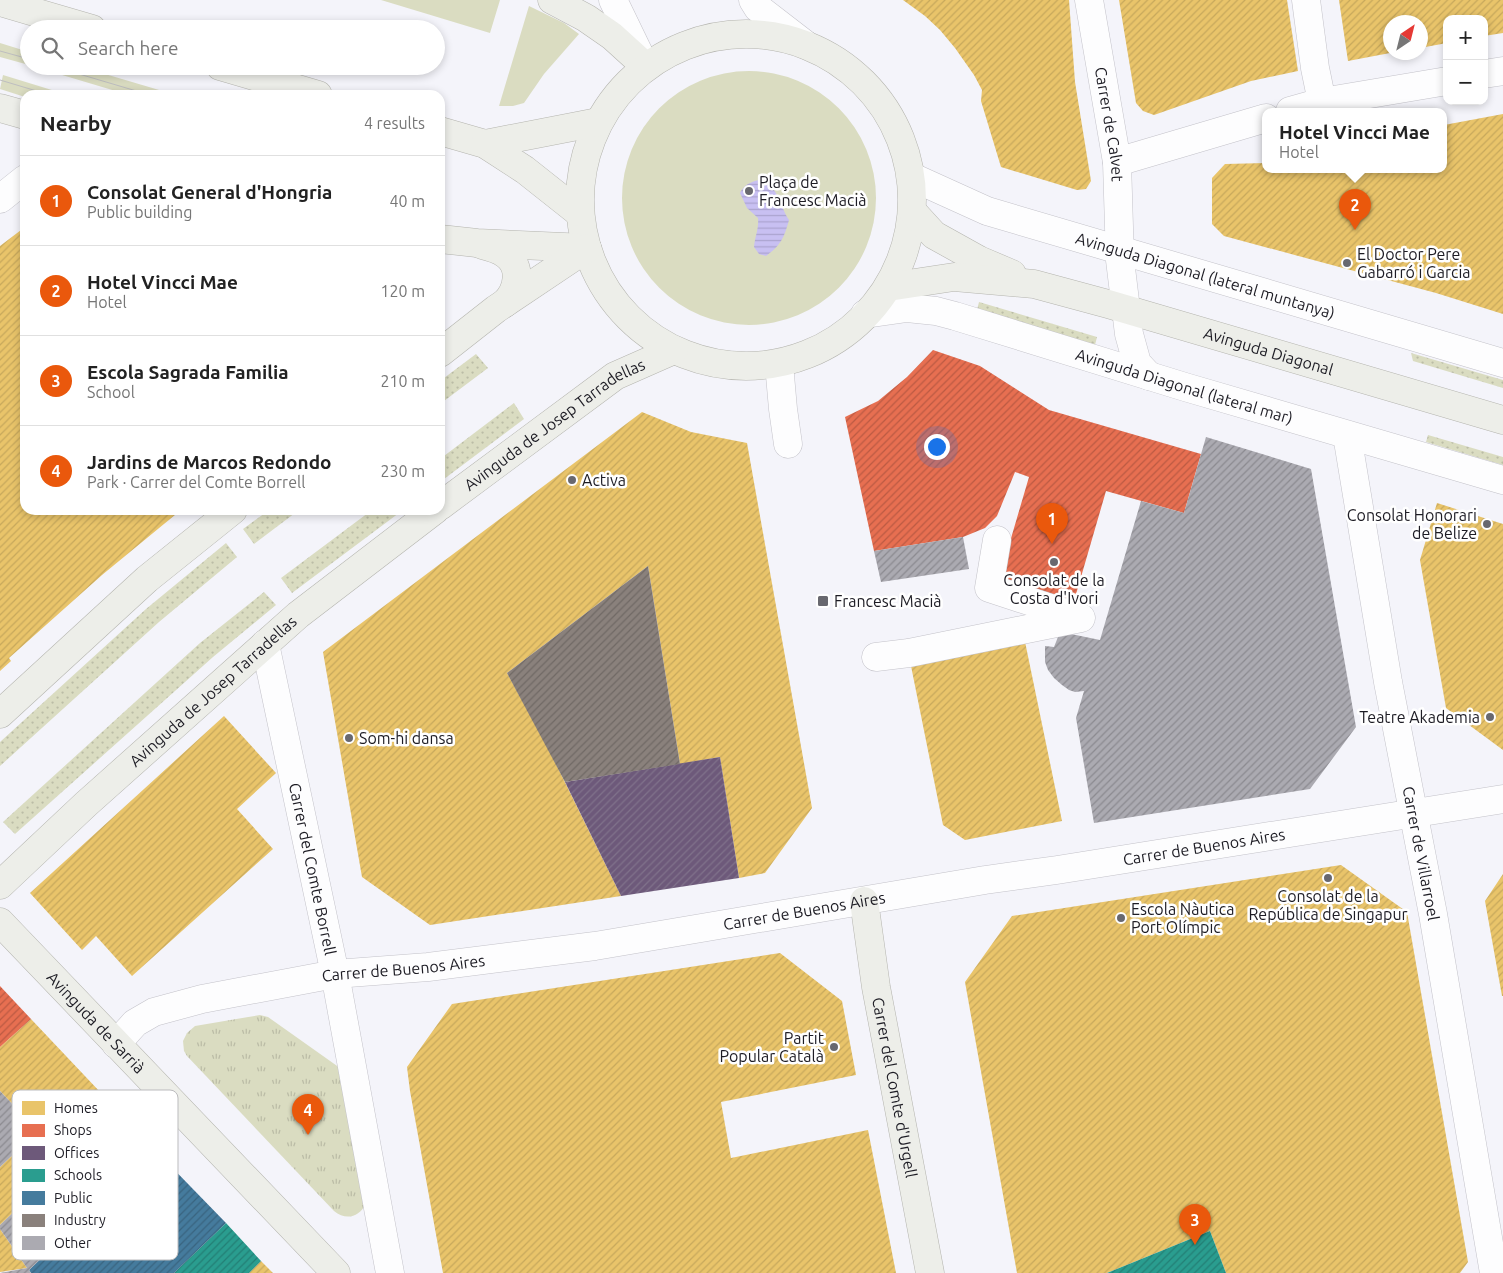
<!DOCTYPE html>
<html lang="en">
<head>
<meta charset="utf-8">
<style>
	:root { --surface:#fff; --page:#f6f6f6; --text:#222; --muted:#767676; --line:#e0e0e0; --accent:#ea580c }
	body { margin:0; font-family:Ubuntu,sans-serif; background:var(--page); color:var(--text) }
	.controls { position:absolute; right:15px; top:15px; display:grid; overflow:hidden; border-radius:10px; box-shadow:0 2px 8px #0003 }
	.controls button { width:45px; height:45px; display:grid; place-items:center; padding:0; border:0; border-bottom:1px solid var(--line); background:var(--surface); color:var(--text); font:25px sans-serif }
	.compass { position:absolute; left:1383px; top:15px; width:45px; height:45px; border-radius:50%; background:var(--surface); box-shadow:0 2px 8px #0003; rotate:35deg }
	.you { position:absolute; left:936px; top:446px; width:18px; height:18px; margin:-12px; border:4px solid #fff; border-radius:50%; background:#1a73e8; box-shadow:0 0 0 8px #1a73e833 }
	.badge { display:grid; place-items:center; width:32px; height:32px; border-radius:50%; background:var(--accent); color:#fff; font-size:16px; font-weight:700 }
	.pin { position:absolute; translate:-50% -41px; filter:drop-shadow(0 1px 2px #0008) }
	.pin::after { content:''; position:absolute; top:26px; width:18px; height:15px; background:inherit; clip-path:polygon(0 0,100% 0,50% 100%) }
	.popup { position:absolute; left:1262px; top:108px; width:185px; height:65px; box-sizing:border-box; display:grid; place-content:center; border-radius:10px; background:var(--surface); filter:drop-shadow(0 1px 4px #0005); font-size:16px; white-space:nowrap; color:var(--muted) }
	.popup b { font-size:19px; color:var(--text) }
	.popup::after { content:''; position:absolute; left:50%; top:100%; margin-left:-10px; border:10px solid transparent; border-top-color:var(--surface) }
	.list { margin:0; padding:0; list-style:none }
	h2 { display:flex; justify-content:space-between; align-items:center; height:65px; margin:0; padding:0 20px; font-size:21px }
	h2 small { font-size:16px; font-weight:400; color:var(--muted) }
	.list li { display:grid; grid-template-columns:32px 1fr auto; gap:15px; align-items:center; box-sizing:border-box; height:90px; padding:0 20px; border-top:1px solid var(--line) }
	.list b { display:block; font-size:19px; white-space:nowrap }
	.list p { margin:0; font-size:16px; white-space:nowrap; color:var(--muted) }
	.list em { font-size:16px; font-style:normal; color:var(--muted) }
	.icon { flex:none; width:28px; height:28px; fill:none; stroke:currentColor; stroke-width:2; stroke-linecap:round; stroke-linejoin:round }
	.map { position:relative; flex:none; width:1503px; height:1273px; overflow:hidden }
	.search { position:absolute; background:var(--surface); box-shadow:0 2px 8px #0003; left:20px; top:20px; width:425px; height:55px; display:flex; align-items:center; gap:12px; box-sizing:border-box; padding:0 18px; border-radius:28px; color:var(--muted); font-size:19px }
	.panel { position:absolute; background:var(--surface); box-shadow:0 2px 8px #0003; left:20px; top:90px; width:425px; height:425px; border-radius:15px }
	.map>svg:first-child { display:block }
</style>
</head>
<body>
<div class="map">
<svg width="1503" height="1273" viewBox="0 0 1503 1273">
	<defs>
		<pattern id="park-tufts" width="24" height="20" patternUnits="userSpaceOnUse" patternTransform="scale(1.25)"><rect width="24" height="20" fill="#dadcc1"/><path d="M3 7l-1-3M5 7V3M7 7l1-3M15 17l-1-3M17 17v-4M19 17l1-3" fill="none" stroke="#bbbca6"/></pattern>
		<pattern id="garden-dots" width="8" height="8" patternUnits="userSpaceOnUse" patternTransform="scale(1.25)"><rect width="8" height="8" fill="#dadcc1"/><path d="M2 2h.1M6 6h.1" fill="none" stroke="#bbbca6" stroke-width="1.8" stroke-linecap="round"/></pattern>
		<pattern id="water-rules" width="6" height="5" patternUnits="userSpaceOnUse" patternTransform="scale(1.25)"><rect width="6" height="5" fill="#c8c0f2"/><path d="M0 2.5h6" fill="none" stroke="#aba4cf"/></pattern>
		<pattern id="homes-hatch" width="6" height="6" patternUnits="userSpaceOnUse" patternTransform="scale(1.25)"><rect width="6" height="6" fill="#e9c46a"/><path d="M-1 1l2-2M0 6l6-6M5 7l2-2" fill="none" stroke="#c7a85c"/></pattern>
		<pattern id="shops-hatch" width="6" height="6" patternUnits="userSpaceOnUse" patternTransform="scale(1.25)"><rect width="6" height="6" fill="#e76f51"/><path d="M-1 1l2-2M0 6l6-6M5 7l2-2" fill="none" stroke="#bb5a43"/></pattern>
		<pattern id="offices-hatch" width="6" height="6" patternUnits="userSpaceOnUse" patternTransform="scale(1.25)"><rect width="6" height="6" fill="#6d597a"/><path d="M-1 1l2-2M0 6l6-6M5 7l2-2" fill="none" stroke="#80728b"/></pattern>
		<pattern id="schools-hatch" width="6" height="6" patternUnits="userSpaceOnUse" patternTransform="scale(1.25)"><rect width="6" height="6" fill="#2a9d8f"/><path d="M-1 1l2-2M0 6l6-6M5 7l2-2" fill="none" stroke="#237f75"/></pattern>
		<pattern id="public-hatch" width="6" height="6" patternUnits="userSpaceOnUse" patternTransform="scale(1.25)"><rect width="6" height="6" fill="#457b9d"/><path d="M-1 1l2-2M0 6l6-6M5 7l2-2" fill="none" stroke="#396480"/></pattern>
		<pattern id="industry-hatch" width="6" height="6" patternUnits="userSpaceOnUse" patternTransform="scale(1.25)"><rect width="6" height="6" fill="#8a817c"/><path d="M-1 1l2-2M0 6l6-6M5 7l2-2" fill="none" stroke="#706965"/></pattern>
		<pattern id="building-hatch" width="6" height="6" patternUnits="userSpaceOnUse" patternTransform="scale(1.25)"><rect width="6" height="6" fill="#abaab1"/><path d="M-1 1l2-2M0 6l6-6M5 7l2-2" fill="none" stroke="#8b8a90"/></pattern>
	</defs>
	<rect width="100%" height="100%" fill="#f4f4fa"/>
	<path fill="#dadcc1" d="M 381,0 L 500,0 L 490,33 Z
		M 529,6 L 564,23 L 579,34 L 544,74 L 524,103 L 513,106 L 499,106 Z
		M 0,43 L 29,52 L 29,65 L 0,57 Z
		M 32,66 L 78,66 L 176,95 L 129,95 Z
		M622 198a127 127 0 1 1 254 0a127 127 0 1 1-254 0Z
		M 3,75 L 68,95 L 25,95 L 25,97 L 0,89 Z"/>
	<path fill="url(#park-tufts)" d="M 260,1015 L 268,1017 L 340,1068 L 366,1204 C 359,1217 346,1221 334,1211 L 187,1056 L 184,1051 L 183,1041 L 187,1033 L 195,1026 Z"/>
	<path fill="url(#garden-dots)" d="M 979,302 L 1097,337 L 1095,345 L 977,310 Z
		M 1411,353 L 1503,380 L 1503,388 L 1413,361 Z
		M 476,354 L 488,368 L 440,404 L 440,381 Z
		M 514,403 L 524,419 L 440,482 L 440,459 Z
		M 1428,435 L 1503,457 L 1503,465 L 1426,442 Z
		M 269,510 L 299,510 L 254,544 L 243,529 Z
		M 372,510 L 403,510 L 292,593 L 281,578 Z
		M 226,543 L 237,557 L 159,622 L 0,766 L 0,742 L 146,609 Z
		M 264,592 L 276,605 L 213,657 L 15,834 L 3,822 L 200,643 Z"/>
	<path fill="url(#water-rules)" d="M 759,180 C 778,184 779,205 789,220 C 784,238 781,245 766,256 L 759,254 L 754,247 C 755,236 759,229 758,218 L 747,208 L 740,193 C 744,185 750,182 759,180 Z"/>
	<path fill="url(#homes-hatch)" d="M 903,0 L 1069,0 L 1075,82 L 1091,181 L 1086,189 L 1077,190 L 1001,167 L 981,101 L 982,90 L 974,75 L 955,48 L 940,30 L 925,16 Z
		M 1119,0 L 1287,0 L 1298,71 L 1251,81 L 1154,115 L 1143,111 L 1136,103 Z
		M 1339,0 L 1503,0 L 1503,33 L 1484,36 L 1484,19 L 1447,19 L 1447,43 L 1420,48 L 1420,22 L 1390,22 L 1390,53 L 1348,61 Z
		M 1503,114 L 1503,314 L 1436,293 L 1224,236 L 1212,224 L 1212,178 L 1225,164 L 1266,163 L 1266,169 L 1444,169 L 1444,125 Z
		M 25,227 L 25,510 L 181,510 L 102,575 L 9,658 L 11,661 L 0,671 L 0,246 Z
		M 642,412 L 691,432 L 747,443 L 812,808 L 765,873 L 739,878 L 720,757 L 680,764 L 648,566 L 507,673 L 548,748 L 621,896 L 430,925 L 362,877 L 323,652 Z
		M 1437,503 L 1503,524 L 1503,750 L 1446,708 L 1420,560 Z
		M 1023,632 L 1062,821 L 965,840 L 943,825 L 909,656 Z
		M 224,716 L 276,773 L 237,809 L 273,849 L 132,976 L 96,936 L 82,950 L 30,893 Z
		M 1341,865 L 1407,912 L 1468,1262 L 1460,1273 L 1226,1273 L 1210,1231 L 1107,1273 L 1017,1273 L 965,982 L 1012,916 Z
		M 1503,874 L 1503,996 L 1502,996 L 1485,901 Z
		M 780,953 L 842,1001 L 856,1075 L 721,1102 L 731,1158 L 868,1130 L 896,1273 L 443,1273 L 410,1091 L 407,1067 L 452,1004 Z
		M 31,1019 L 119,1112 L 0,1225 L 0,1167 L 38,1131 L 0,1091 L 0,1047 Z
		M 0,1229 L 27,1268 L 0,1272 Z
		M 261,1261 L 273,1273 L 249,1273 Z"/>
	<path fill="url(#shops-hatch)" d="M 933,350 L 980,366 L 1049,410 L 1201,454 L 1184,513 L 1106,491 L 1072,608 L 997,586 L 1029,477 L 1015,472 L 997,516 L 985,528 L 963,537 L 874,551 L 845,417 L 878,401 L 907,377 Z
		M 0,986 L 31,1019 L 0,1047 Z"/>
	<path fill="url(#offices-hatch)" d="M 720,757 L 739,878 L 621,896 L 565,782 Z"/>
	<path fill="url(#schools-hatch)" d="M 226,1223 L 261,1261 L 249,1273 L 174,1273 Z
		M 1210,1231 L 1226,1273 L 1107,1273 Z"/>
	<path fill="url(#public-hatch)" d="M 155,1150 L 226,1223 L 174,1273 L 31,1273 L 29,1270 Z"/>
	<path fill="url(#industry-hatch)" d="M 648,566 L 680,764 L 565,782 L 507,673 Z"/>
	<path fill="url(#building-hatch)" d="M 1206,437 L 1311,469 L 1356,727 L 1310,789 L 1094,823 L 1076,718 L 1084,691 L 1075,692 L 1069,690 L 1062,685 L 1054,678 L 1048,670 L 1045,662 L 1045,646 L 1054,647 L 1058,637 L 1064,634 L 1071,634 L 1100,640 L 1141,501 L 1184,513 Z
		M 963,537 L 969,569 L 881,582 L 874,551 Z
		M 0,1091 L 38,1131 L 0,1167 Z
		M 119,1112 L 155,1150 L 29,1270 L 31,1273 L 0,1273 L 27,1268 L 0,1229 L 0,1225 Z"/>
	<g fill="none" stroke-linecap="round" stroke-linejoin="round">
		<defs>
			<g id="minor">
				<path d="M 613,0 L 645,66"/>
				<path d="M 753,0 L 758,8 L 806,45"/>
				<path id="s1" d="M 1089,0 L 1117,162 L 1120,260 L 1129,334 L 1137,363 L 1149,376"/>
				<path d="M 1306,0 L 1315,68 L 1322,102"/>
				<path d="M 1484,74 L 1503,71"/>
				<path d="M 1290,111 L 1322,102 L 1447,81"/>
				<path d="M 1117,162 L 1266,118"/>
				<path id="s2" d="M 912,177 L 987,211 L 1503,363"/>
				<path d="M 0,199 L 25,179"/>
				<path id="s3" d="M 865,314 L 907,308 L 936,311 L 955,316 L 1185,387 L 1503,480"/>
				<path d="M 779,364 L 783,409 L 788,444"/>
				<path id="s4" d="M 1347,435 L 1388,682 L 1433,914 L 1494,1273"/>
				<path id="s5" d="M 265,644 L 335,974 L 390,1273"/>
				<path d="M 876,657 L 909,653 L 1081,618 L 989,588 L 997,540"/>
				<path id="s6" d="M 116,1044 L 135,1023 L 154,1012 L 202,999 L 335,974 L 428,967 L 595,946 L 985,880 L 1057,870 L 1503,799"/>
			</g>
			<g id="major">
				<path d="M 552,0 L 586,18 L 612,36 L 645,66"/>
				<path d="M 0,2 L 92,29"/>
				<circle cx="746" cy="200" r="166"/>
				<path d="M 220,66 L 318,95"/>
				<path d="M 0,108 L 25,115"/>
				<path d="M 440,131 L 485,144 L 525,170 L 578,212"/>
				<path d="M 485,144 L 598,122"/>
				<path d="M 913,212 L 934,235 L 979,260 L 1012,274"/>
				<path d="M 440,239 L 477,243 L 587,248"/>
				<path d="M 482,245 C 490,247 498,249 505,254 C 523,266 518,290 505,303"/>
				<path id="s7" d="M 888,287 L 954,277 L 1034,284 L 1108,304 L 1503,420"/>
				<path d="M 440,353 L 496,309 L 587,248"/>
				<path id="s8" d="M 440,506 L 615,376 L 674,350"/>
				<path d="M 0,714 L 147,579 L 233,510"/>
				<path id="s9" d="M 0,885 L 86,804 L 298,615 L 435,510"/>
				<path id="s10" d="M 864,901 L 876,987 L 930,1273"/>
				<path id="s11" d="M 0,922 L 336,1273"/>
			</g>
		</defs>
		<use href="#minor" stroke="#c3c2c9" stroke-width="29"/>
		<use href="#major" stroke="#b4b4ae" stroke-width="29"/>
		<use href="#minor" stroke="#fdfdfe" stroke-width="28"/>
		<use href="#major" stroke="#edeee9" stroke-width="28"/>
		<path stroke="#bebec0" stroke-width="1" d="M 0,51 L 29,59
			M 52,66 L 150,95
			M 0,80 L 50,95"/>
	</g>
	<g fill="#68686f" stroke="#fff" stroke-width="2">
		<circle cx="749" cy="191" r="5"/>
		<circle cx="1347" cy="263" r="5"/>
		<circle cx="572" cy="480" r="5"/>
		<circle cx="1487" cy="524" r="5"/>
		<circle cx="1054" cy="562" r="5"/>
		<rect x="817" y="595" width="12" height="12" rx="2.5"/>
		<circle cx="1490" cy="717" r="5"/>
		<circle cx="349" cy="738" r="5"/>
		<circle cx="1328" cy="878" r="5"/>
		<circle cx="1121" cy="918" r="5"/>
		<circle cx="834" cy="1047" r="5"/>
	</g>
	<g text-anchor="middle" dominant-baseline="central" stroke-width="5" stroke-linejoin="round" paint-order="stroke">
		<g font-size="16" fill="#1d1c24" stroke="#fff">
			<text stroke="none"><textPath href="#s1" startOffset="126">Carrer de Calvet</textPath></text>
			<text stroke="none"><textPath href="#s2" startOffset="310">Avinguda Diagonal (lateral muntanya)</textPath></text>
			<text stroke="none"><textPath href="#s7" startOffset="391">Avinguda Diagonal</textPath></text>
			<text stroke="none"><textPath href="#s3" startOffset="331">Avinguda Diagonal (lateral mar)</textPath></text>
			<text stroke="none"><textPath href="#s8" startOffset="141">Avinguda de Josep Tarradellas</textPath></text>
			<text stroke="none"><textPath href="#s9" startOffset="288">Avinguda de Josep Tarradellas</textPath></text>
			<text stroke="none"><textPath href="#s6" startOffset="1114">Carrer de Buenos Aires</textPath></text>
			<text stroke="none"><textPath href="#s4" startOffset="425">Carrer de Villarroel</textPath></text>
			<text stroke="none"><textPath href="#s5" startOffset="230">Carrer del Comte Borrell</textPath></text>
			<text stroke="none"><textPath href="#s6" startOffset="709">Carrer de Buenos Aires</textPath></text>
			<text stroke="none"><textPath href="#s6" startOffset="304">Carrer de Buenos Aires</textPath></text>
			<text stroke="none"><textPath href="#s11" startOffset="139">Avinguda de Sarrià</textPath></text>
			<text stroke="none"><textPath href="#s10" startOffset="189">Carrer del Comte d'Urgell</textPath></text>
		</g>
		<g font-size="16" fill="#1d1c24" stroke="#fff" text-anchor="start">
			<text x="759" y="182">Plaça de<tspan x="759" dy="18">Francesc Macià</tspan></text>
			<text x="1357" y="254">El Doctor Pere<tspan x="1357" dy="18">Gabarró i Garcia</tspan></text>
			<text x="582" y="480">Activa</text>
			<text x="1477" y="515" text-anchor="end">Consolat Honorari<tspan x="1477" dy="18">de Belize</tspan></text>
			<text x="1054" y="580" text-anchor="middle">Consolat de la<tspan x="1054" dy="18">Costa d'Ivori</tspan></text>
			<text x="834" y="601">Francesc Macià</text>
			<text x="1480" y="717" text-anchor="end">Teatre Akademia</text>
			<text x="359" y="738">Som-hi dansa</text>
			<text x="1328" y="896" text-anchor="middle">Consolat de la<tspan x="1328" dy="18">República de Singapur</tspan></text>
			<text x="1131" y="909">Escola Nàutica<tspan x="1131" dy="18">Port Olímpic</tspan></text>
			<text x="824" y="1038" text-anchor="end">Partit<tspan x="824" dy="18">Popular Català</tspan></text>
		</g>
	</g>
	<rect x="12" y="1090" width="166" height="170" rx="8" fill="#fff" stroke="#bbbbbd" stroke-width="1"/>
	<rect x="22" y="1101" width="23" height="14" fill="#e9c46a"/>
	<rect x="22" y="1124" width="23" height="13" fill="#e76f51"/>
	<rect x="22" y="1146" width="23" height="14" fill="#6d597a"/>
	<rect x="22" y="1169" width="23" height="13" fill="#2a9d8f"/>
	<rect x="22" y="1191" width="23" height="14" fill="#457b9d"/>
	<rect x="22" y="1214" width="23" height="13" fill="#8a817c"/>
	<rect x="22" y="1236" width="23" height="14" fill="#abaab1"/>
	<g font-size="14" fill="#1d1c24">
		<text x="54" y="1113">Homes</text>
		<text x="54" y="1135">Shops</text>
		<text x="54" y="1158">Offices</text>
		<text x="54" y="1180">Schools</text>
		<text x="54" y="1203">Public</text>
		<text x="54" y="1225">Industry</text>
		<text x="54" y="1248">Other</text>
	</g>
</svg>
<div class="controls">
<button>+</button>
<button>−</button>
</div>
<svg class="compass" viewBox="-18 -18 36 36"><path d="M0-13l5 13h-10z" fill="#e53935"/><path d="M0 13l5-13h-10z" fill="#767676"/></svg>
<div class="you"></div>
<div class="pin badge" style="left:1052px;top:544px">1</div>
<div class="pin badge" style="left:1355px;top:230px">2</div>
<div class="popup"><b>Hotel Vincci Mae</b>Hotel</div>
<div class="pin badge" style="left:1195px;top:1245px">3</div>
<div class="pin badge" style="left:308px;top:1135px">4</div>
<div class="search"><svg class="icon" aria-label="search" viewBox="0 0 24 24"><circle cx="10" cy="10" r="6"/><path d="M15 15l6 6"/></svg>Search here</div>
<section class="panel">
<h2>Nearby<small>4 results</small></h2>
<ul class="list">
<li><span class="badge">1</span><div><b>Consolat General d'Hongria</b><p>Public building</p></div><em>40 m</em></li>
<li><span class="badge">2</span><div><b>Hotel Vincci Mae</b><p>Hotel</p></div><em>120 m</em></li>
<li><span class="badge">3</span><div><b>Escola Sagrada Familia</b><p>School</p></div><em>210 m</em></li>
<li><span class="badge">4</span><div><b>Jardins de Marcos Redondo</b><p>Park · Carrer del Comte Borrell</p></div><em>230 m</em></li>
</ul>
</section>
</div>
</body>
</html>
